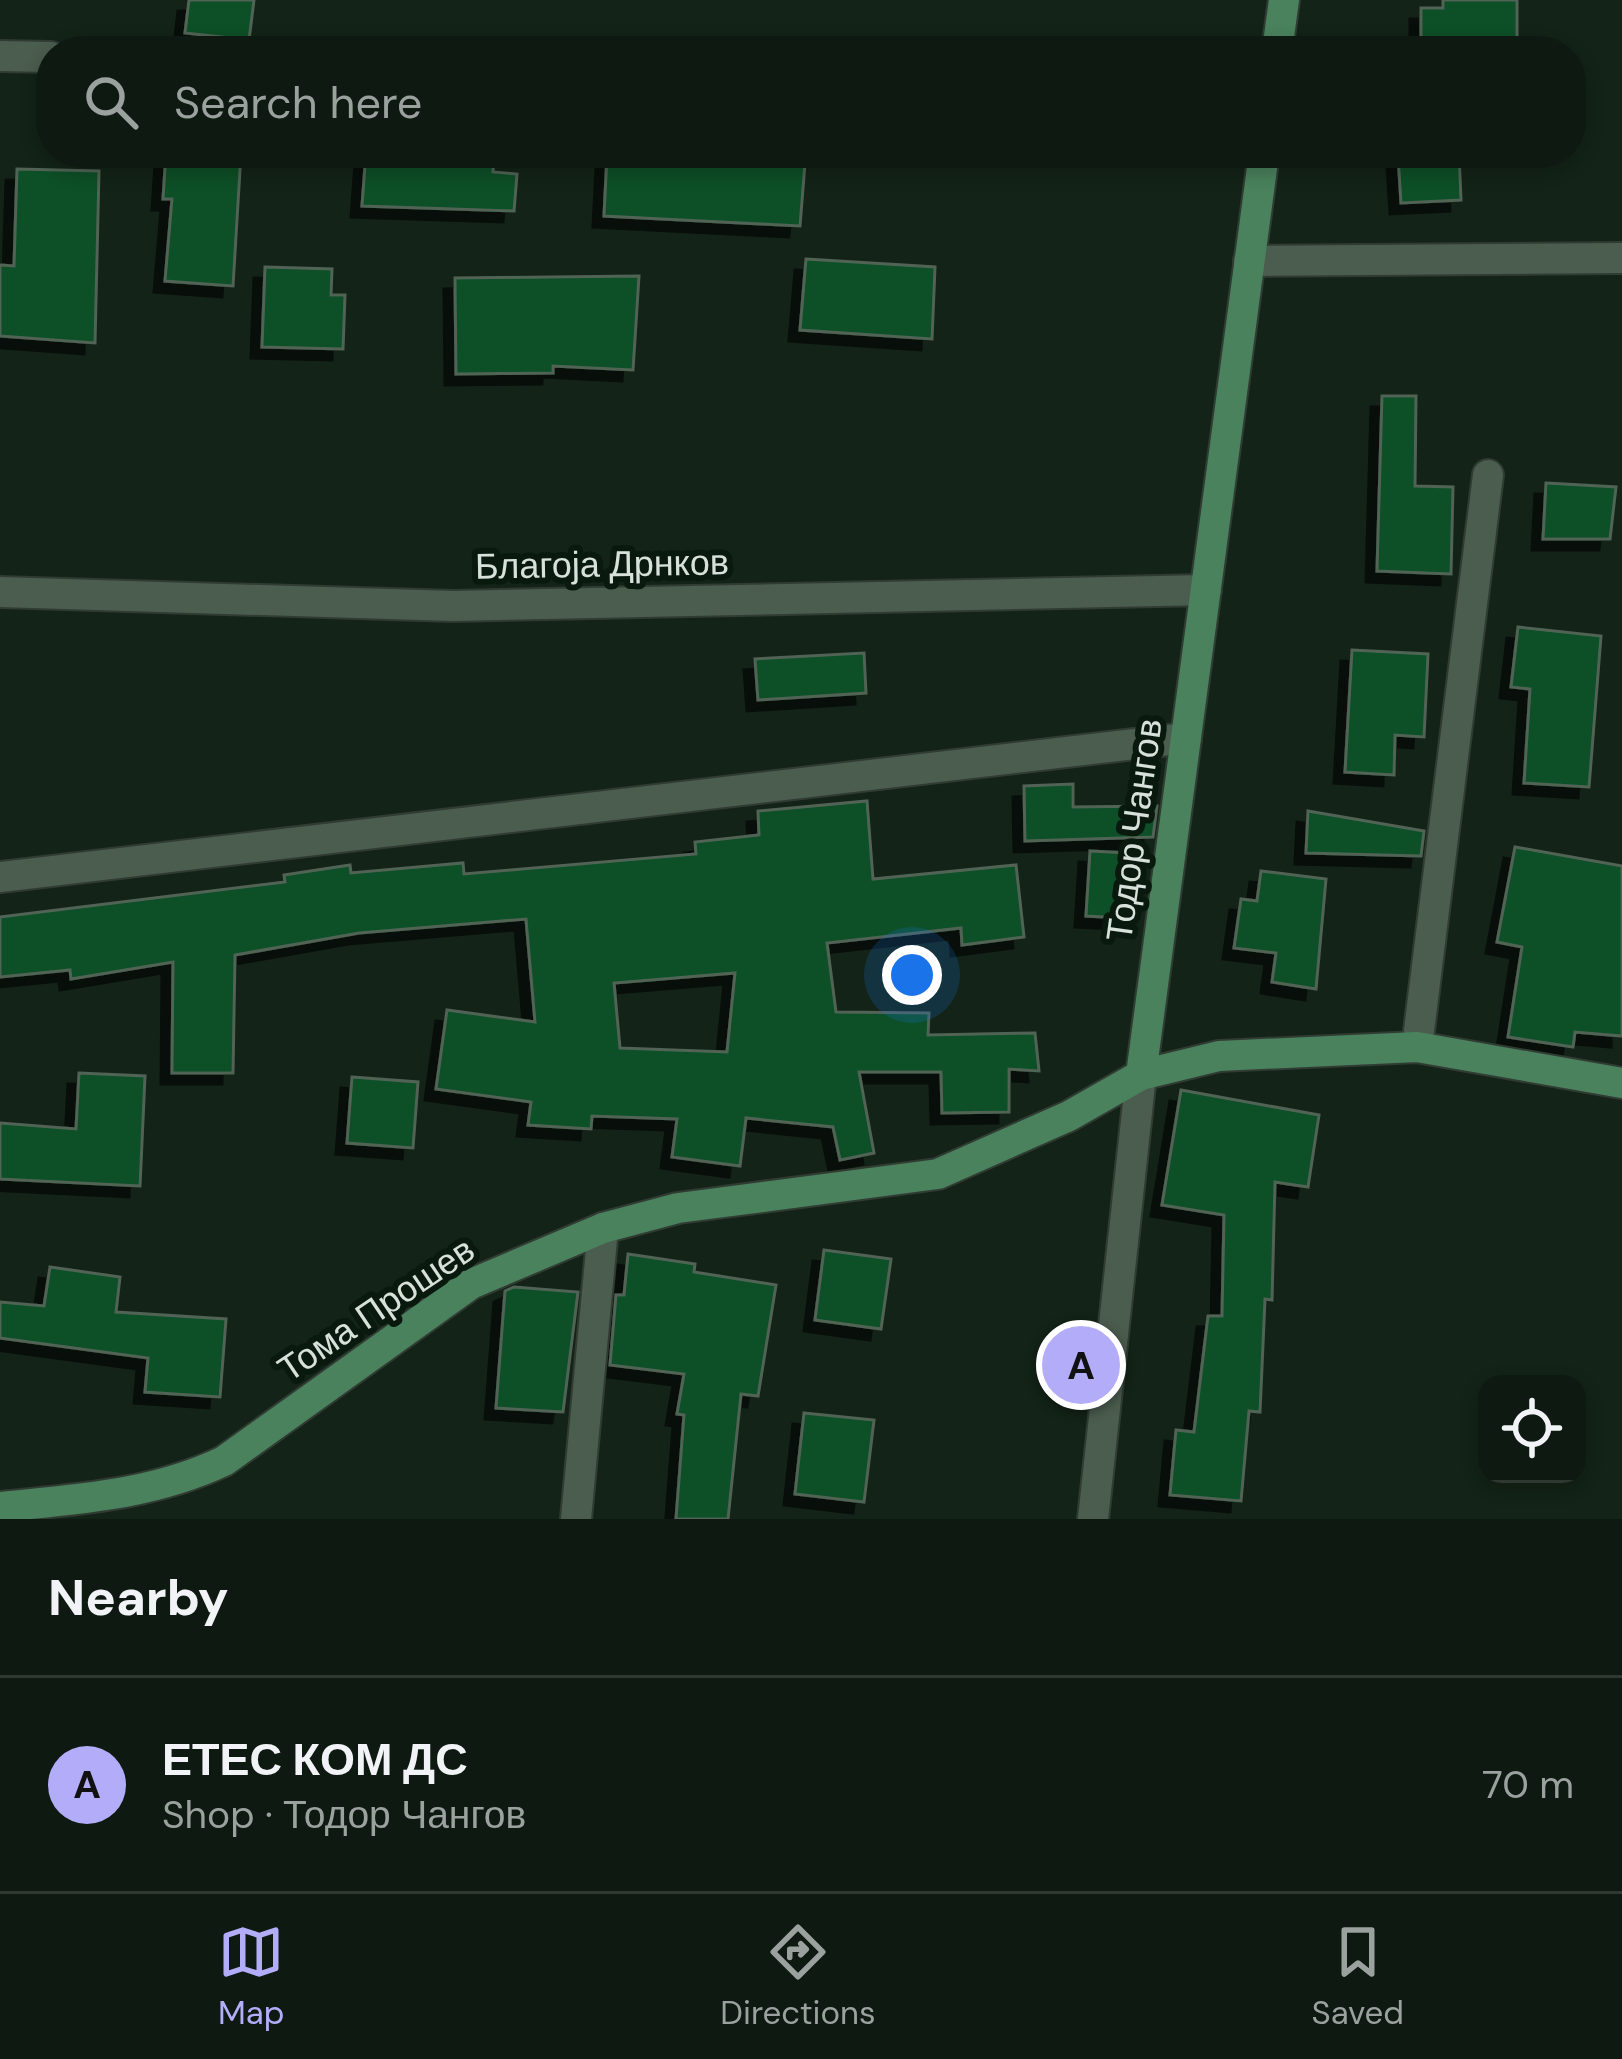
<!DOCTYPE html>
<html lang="en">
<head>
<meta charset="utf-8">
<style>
	:root { --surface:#0e1a11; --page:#17231a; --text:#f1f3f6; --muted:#9ba19f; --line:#2e3831; --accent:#b3adf9 }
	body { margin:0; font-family:"DM Sans",sans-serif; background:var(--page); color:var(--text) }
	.controls { position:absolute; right:36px; bottom:36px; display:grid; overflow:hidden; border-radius:24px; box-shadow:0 6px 18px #0003 }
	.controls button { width:108px; height:108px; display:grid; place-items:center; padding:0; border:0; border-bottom:3px solid var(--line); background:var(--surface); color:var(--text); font:60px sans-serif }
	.you { position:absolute; left:912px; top:975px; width:42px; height:42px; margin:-30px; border:9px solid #fff; border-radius:50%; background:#1a73e8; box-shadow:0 0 0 18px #1a73e833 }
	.badge { display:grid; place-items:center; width:78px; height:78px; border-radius:50%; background:var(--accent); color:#111; font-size:39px; font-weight:700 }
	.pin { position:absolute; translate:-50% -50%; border:6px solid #fff; box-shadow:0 3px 12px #0006 }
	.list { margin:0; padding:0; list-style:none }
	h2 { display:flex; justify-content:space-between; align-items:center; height:156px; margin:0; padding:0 48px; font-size:51px }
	h2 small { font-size:39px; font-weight:400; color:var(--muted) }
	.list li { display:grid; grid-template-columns:78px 1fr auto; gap:36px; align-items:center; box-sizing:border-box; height:216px; padding:0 48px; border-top:3px solid var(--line) }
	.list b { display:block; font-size:45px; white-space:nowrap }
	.list p { margin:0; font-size:39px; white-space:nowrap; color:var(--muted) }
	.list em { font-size:39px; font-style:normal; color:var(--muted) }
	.icon { flex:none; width:66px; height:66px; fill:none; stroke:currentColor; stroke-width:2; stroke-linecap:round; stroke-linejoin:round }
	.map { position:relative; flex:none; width:1622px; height:1519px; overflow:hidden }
	.search { position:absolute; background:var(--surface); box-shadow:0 6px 18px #0003; left:36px; right:36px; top:36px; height:132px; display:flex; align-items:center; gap:30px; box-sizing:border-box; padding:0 42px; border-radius:48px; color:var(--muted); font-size:45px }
	.sheet { height:372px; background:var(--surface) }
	nav { display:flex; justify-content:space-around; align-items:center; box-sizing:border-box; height:168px; border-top:3px solid var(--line); background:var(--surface); font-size:33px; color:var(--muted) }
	nav a { display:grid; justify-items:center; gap:6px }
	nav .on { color:var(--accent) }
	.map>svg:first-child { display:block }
</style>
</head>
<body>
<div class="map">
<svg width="1622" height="1519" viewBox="0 0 1622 1519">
	<defs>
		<filter id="shadow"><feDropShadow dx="-11" dy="11" stdDeviation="0" flood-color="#0009"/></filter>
	</defs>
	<rect width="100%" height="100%" fill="#132317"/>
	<path fill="#075027" stroke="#516355" stroke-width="3" fill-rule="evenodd" filter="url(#shadow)" d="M 189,0 L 254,0 L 249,40 L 185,33 Z
		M 1443,0 L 1517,0 L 1517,42 L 1421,43 L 1421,8 L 1443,8 Z
		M 166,153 L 241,153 L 233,286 L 165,281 L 172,199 L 163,199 Z
		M 366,153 L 494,153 L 493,172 L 517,174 L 514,211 L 362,206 Z
		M 1459,153 L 1461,200 L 1401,203 L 1398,155 Z
		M 607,156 L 805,163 L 800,226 L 604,216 Z
		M 17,169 L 99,171 L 95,343 L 0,336 L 0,265 L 14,266 Z
		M 806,259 L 935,267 L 932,339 L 800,330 Z
		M 265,267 L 332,269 L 331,295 L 345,295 L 343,349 L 262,347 Z
		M 639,276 L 633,370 L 553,366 L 553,373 L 456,374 L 455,278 Z
		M 1382,396 L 1416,396 L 1415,486 L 1453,487 L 1451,574 L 1377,571 Z
		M 1546,483 L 1616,487 L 1610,539 L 1543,539 Z
		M 1518,627 L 1601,636 L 1589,787 L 1524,783 L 1530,689 L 1511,687 Z
		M 1352,650 L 1428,654 L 1424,737 L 1395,735 L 1394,775 L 1345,772 Z
		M 864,653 L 866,693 L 758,700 L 755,659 Z
		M 1073,784 L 1073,807 L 1157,806 L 1153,837 L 1025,841 L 1024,786 Z
		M 867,801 L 873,879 L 1016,865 L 1024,937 L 962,945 L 961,928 L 827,943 L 836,1012 L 929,1013 L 928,1035 L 1035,1033 L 1039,1071 L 1009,1069 L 1009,1112 L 942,1113 L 941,1072 L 859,1072 L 874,1153 L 840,1160 L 833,1127 L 746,1118 L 740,1166 L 672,1157 L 677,1119 L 592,1116 L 591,1129 L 528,1125 L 531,1102 L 436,1089 L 447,1010 L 535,1022 L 526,919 L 359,933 L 235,955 L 233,1073 L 172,1073 L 173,962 L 71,979 L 70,970 L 0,977 L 0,917 L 285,882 L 284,875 L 350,865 L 351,873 L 463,863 L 464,874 L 696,854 L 695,842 L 759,835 L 758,811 ZM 735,973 L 727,1052 L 620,1048 L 614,983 Z
		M 1308,811 L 1424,831 L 1421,856 L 1306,853 Z
		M 1515,847 L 1622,866 L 1622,1036 L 1575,1032 L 1573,1047 L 1508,1037 L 1522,947 L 1497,942 Z
		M 1090,851 L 1128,853 L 1124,918 L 1086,916 Z
		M 1261,871 L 1326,879 L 1316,989 L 1272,982 L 1276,953 L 1234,948 L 1241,899 L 1257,901 Z
		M 79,1073 L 145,1076 L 140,1186 L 0,1179 L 0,1123 L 76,1129 Z
		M 352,1077 L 418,1082 L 413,1148 L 347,1143 Z
		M 1181,1090 L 1319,1115 L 1308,1187 L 1275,1182 L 1272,1300 L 1265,1299 L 1260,1412 L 1249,1411 L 1241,1501 L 1170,1495 L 1176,1430 L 1194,1432 L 1208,1316 L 1222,1316 L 1224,1215 L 1162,1205 Z
		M 824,1250 L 891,1259 L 881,1329 L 815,1320 Z
		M 628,1254 L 695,1264 L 694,1272 L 776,1285 L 758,1396 L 741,1394 L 728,1519 L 676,1519 L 684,1415 L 677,1414 L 684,1374 L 610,1365 L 616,1295 L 624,1295 Z
		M 50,1267 L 120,1277 L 116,1312 L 226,1319 L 220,1397 L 145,1392 L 148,1358 L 0,1338 L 0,1302 L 44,1306 Z
		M 514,1287 L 578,1292 L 563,1412 L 496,1408 L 505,1291 Z
		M 804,1413 L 874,1420 L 864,1502 L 795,1494 Z"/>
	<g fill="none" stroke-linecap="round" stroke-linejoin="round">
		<defs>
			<path id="street" d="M 0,56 L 51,57
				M 1249,261 L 1622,258
				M 0,592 L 453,606 L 1206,590
				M 0,877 L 1186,738
				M 1417,1047 L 1488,475
				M 576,1519 L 603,1228
				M 1093,1519 L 1141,1075"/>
			<path id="secondary" d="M 1277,51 L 1284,0
				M 1141,1075 L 1264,153
				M 0,1507 C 79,1499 152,1495 224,1461 L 471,1284 L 603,1228 L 678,1208 L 938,1174 L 1069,1116 L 1141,1075 L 1219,1056 L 1417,1047 L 1622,1083"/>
		</defs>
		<use href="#street" stroke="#303b33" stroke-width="34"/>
		<use href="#secondary" stroke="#303b33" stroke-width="34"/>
		<use href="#street" stroke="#4b5d4f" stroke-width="30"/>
		<use href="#secondary" stroke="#4a825d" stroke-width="30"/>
	</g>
	<g text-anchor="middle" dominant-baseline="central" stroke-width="12" stroke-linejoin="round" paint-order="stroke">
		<g font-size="36" fill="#d7e1d9" stroke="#09190e">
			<text transform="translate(602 564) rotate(-1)">Благоја Дрнков</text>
			<text transform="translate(1134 830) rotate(-82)">Тодор Чангов</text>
			<text transform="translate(376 1309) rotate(-34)">Тома Прошев</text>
		</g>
	</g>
</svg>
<div class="controls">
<button><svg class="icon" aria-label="locate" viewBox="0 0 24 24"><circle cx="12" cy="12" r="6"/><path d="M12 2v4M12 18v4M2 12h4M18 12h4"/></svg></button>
</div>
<div class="you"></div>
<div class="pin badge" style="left:1081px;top:1365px">A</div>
<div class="search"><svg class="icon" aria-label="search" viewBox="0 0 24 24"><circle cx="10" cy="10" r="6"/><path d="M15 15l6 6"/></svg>Search here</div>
</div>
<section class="sheet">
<h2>Nearby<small></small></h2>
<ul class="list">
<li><span class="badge">A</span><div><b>ЕТЕС КОМ ДС</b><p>Shop · Тодор Чангов</p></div><em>70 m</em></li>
</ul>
</section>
<nav>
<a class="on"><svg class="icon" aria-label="map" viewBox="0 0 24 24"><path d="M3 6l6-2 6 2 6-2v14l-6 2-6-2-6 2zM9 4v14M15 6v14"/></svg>Map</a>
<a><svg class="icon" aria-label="directions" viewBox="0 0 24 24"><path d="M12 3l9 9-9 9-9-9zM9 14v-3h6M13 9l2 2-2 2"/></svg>Directions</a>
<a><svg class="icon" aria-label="saved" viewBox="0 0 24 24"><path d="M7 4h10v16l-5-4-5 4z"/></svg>Saved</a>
</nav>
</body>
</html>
